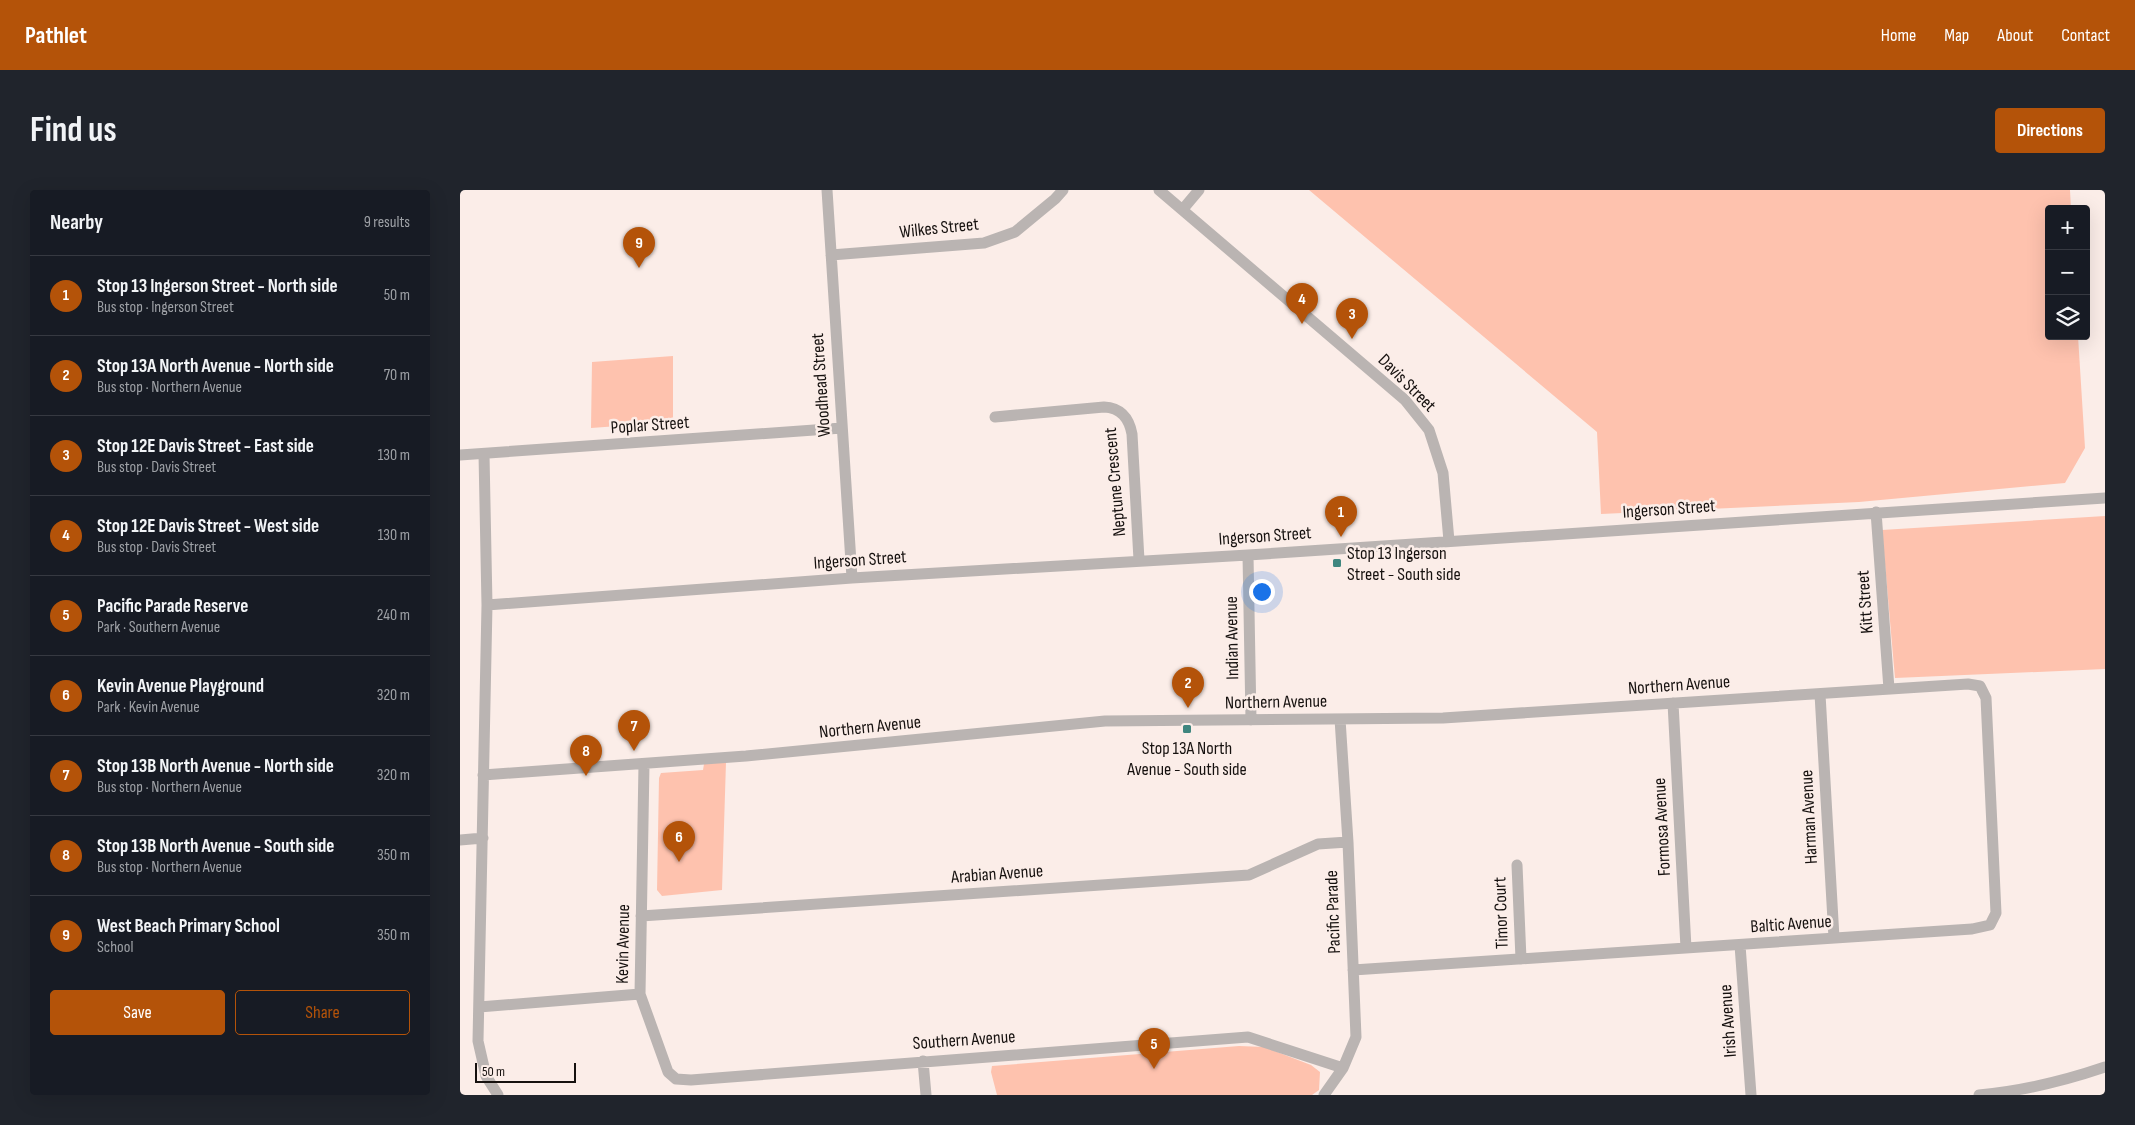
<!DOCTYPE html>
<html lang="en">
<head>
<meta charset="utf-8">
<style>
	:root { --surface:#171b24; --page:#20242c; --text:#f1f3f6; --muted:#9ea1a6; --line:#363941; --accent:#b45309 }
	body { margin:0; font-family:"Sofia Sans Condensed",sans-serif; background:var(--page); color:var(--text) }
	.controls { position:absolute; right:15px; top:15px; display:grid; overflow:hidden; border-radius:5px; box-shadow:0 5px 20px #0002 }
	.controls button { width:45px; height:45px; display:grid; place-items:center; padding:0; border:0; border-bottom:1px solid var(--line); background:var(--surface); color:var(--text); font:25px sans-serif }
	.scale { position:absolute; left:15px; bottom:12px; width:101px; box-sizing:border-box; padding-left:5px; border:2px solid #16110f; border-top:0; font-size:14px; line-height:18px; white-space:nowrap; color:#16110f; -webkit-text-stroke:4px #fbede8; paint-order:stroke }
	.you { position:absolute; left:801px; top:401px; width:18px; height:18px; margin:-12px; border:4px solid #fff; border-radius:50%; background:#1a73e8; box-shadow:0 0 0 8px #1a73e833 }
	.badge { display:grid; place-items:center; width:32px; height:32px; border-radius:50%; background:var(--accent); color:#fff; font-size:16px; font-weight:700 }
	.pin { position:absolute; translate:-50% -41px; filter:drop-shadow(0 1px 2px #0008) }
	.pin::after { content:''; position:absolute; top:26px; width:18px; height:15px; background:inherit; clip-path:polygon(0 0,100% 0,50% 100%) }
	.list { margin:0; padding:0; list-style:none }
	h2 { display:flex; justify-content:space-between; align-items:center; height:65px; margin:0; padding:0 20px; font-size:21px }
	h2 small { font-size:16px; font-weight:400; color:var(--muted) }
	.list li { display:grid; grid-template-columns:32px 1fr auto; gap:15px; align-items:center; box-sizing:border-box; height:80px; padding:0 20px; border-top:1px solid var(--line) }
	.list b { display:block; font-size:19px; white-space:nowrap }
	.list p { margin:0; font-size:16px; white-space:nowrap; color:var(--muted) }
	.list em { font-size:16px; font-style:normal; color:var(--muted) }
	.actions { display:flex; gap:10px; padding:15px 20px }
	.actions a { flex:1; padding:11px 0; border:1px solid var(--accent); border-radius:5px; text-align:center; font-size:18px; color:var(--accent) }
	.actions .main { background:var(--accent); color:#fff }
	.icon { flex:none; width:28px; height:28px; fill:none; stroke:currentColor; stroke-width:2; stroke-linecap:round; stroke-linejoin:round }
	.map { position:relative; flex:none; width:1645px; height:905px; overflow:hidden; border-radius:5px }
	header { display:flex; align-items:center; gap:30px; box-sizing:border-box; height:70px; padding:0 25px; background:var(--accent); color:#fff }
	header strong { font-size:24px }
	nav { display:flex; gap:28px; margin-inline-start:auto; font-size:18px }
	.intro { display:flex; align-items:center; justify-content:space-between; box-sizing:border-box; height:120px; padding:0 30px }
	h1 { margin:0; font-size:35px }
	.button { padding:12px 22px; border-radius:5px; background:var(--accent); color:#fff; font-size:18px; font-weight:700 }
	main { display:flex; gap:30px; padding:0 30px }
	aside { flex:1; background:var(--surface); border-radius:5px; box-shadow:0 5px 20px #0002 }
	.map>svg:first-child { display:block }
</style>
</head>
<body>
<header>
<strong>Pathlet</strong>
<nav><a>Home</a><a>Map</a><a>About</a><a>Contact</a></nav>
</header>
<div class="intro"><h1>Find us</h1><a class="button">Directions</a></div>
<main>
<aside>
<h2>Nearby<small>9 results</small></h2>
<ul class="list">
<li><span class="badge">1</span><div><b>Stop 13 Ingerson Street - North side</b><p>Bus stop · Ingerson Street</p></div><em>50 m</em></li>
<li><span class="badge">2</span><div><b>Stop 13A North Avenue - North side</b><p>Bus stop · Northern Avenue</p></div><em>70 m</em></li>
<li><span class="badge">3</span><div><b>Stop 12E Davis Street - East side</b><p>Bus stop · Davis Street</p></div><em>130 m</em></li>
<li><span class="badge">4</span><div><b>Stop 12E Davis Street - West side</b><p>Bus stop · Davis Street</p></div><em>130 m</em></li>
<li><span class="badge">5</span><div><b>Pacific Parade Reserve</b><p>Park · Southern Avenue</p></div><em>240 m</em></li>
<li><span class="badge">6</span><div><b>Kevin Avenue Playground</b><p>Park · Kevin Avenue</p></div><em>320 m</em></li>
<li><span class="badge">7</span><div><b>Stop 13B North Avenue - North side</b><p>Bus stop · Northern Avenue</p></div><em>320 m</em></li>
<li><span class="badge">8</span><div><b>Stop 13B North Avenue - South side</b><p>Bus stop · Northern Avenue</p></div><em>350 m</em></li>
<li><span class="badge">9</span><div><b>West Beach Primary School</b><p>School</p></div><em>350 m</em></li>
</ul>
<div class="actions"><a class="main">Save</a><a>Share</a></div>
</aside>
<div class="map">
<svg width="1645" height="905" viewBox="0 0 1645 905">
	<rect width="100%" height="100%" fill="#fbede8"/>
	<path fill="#fec2ae" d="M 849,0 L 1610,0 L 1611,19 L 1589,19 L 1589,146 L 1618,146 L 1625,258 L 1605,293 L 1399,312 L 1141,324 L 1137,242 Z
		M 213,166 L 213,232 L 131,238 L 132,172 Z
		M 1645,326 L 1645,479 L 1435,488 L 1422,340 Z
		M 266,572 L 262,700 L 202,706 L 197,700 L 199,588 L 201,583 L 243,580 L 244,574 Z
		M 779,856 L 804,857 L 851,875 L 860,882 L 859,900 L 852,905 L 537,905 L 531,882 L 532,876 Z"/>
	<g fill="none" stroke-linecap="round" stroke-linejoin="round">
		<path stroke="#bab4b2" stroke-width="11" d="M 367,0 L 392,388
			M 699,0 L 945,210 L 969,240 L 983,283 L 989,351
			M 723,19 L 739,0
			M 371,65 L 524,53 L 555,42 L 595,9 L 603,0
			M 535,227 L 644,217 C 661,218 669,228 672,244 L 679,370
			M 24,264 L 27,415 L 18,851 L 26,886 L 38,905
			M 0,265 L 382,238
			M 1416,322 L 1429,499
			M 788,365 L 791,530
			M 27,415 L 392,388 L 788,365 L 1645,308
			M 1360,504 L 1374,748
			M 1213,513 L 1226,758
			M 23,585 L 286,566 L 645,531 L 983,528 L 1508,494 L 1520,496 L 1526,508 L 1536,723 L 1530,735 L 1512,739 L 893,780
			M 0,650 L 23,648
			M 1057,675 L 1061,769
			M 181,726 L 789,685 L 858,654 L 888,652
			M 1280,755 L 1291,905
			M 180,804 L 208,882 L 216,889 L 231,890 L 788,847 L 883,878
			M 19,817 L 180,804 L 184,574
			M 463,871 L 466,905
			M 864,905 L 883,878 L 896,847 L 888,652 L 880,529
			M 1519,905 C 1562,901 1604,891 1645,877"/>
	</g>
	<g fill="#3f867f" stroke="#fbede8" stroke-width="2">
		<rect x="872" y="368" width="10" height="10" rx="2.5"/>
		<rect x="722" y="534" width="10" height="10" rx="2.5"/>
	</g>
	<g text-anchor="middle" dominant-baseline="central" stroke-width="5" stroke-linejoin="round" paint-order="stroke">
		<g font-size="18" fill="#16110f" stroke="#fbede8">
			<text transform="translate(479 38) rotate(-6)">Wilkes Street</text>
			<text transform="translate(947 193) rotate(45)">Davis Street</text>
			<text transform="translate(361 195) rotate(-94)">Woodhead Street</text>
			<text transform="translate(190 235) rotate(-4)">Poplar Street</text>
			<text transform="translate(655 292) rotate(-95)">Neptune Crescent</text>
			<text transform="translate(1209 319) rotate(-4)">Ingerson Street</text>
			<text transform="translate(805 346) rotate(-4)">Ingerson Street</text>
			<text transform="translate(400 370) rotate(-4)">Ingerson Street</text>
			<text transform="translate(1405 412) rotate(-94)">Kitt Street</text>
			<text transform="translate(772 448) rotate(-91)">Indian Avenue</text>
			<text transform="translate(1219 495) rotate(-4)">Northern Avenue</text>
			<text transform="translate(816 512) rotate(-1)">Northern Avenue</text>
			<text transform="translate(410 537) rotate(-6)">Northern Avenue</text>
			<text transform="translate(1349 627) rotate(-93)">Harman Avenue</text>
			<text transform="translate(1202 637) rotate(-93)">Formosa Avenue</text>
			<text transform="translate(537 684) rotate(-4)">Arabian Avenue</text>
			<text transform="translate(873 722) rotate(-92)">Pacific Parade</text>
			<text transform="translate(1041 723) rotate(-92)">Timor Court</text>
			<text transform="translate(1331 734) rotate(-4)">Baltic Avenue</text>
			<text transform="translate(163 754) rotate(-89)">Kevin Avenue</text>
			<text transform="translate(1268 831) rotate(-94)">Irish Avenue</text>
			<text transform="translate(504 850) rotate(-4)">Southern Avenue</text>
		</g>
		<g font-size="18" fill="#16110f" stroke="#fbede8" text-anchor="start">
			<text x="887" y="363">Stop 13 Ingerson<tspan x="887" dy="21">Street - South side</tspan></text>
			<text x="727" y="558" text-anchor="middle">Stop 13A North<tspan x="727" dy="21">Avenue - South side</tspan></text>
		</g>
	</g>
</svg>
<div class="controls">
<button>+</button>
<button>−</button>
<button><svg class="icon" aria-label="layers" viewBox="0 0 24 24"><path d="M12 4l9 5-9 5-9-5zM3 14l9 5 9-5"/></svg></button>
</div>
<div class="scale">50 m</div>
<div class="you"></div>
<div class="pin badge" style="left:881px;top:347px">1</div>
<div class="pin badge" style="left:728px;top:518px">2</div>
<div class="pin badge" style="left:892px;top:149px">3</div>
<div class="pin badge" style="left:842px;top:134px">4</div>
<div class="pin badge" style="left:694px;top:879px">5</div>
<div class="pin badge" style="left:219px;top:672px">6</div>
<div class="pin badge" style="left:174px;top:561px">7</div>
<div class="pin badge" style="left:126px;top:586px">8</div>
<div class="pin badge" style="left:179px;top:78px">9</div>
</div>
</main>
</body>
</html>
